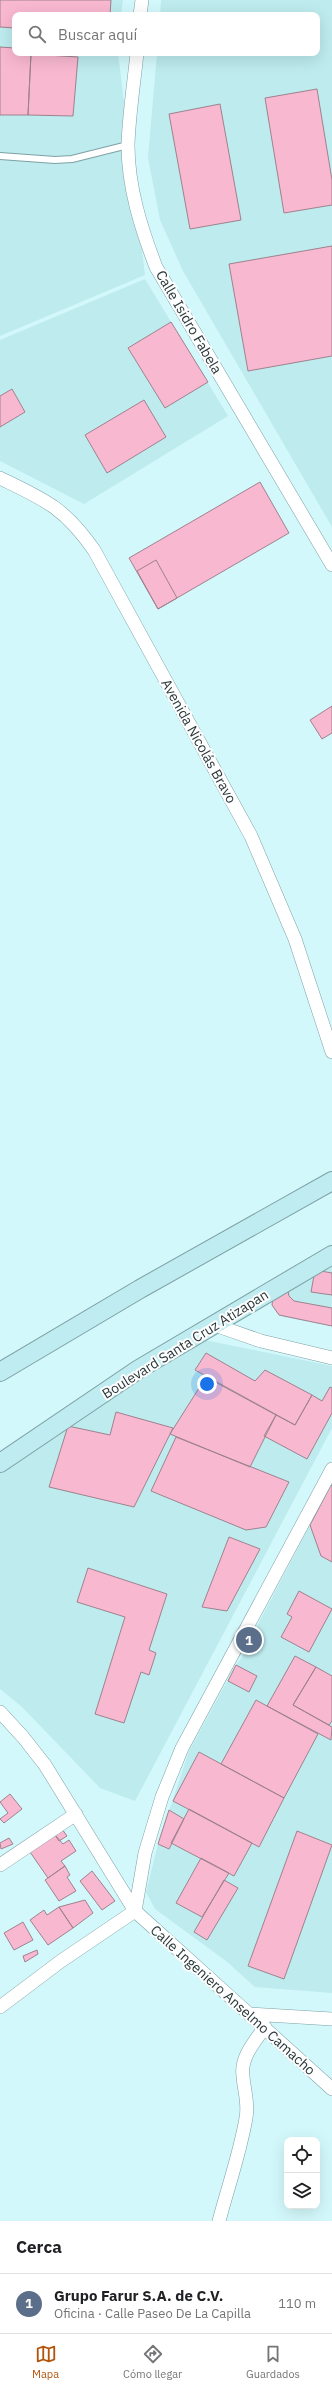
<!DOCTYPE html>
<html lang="es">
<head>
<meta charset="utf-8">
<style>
	:root { --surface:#fff; --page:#f2f2f2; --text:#202124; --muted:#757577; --line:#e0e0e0; --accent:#b45309 }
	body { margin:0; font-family:"IBM Plex Sans",sans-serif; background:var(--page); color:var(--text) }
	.controls { position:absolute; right:12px; bottom:12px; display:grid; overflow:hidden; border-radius:8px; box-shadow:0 4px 16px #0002 }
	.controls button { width:36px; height:36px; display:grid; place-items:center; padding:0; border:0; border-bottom:1px solid var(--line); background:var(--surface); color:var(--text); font:20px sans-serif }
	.you { position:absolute; left:207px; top:1384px; width:14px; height:14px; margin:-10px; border:3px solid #fff; border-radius:50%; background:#1a73e8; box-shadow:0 0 0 6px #1a73e833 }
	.badge { display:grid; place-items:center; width:26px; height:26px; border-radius:50%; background:var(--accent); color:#fff; font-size:13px; font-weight:700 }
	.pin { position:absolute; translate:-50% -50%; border:2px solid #fff; box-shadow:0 1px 4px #0006 }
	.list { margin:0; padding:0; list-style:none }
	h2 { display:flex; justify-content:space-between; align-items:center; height:52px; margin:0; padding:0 16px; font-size:17px }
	h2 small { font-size:13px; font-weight:400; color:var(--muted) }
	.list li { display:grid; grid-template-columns:26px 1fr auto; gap:12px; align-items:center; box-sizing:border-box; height:60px; padding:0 16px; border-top:1px solid var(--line) }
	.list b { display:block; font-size:15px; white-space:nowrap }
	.list p { margin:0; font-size:13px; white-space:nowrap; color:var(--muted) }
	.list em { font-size:13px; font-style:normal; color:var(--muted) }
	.icon { flex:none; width:22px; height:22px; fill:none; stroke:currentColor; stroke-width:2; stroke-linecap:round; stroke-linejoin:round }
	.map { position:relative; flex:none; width:332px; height:2221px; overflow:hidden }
	.search { position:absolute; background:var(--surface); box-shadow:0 4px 16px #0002; left:12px; right:12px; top:12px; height:44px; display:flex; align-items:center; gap:10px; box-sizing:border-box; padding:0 14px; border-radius:8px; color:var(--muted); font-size:15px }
	.sheet { height:112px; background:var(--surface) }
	nav { display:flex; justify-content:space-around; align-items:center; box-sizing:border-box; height:56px; border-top:1px solid var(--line); background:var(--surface); font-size:11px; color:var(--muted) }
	nav a { display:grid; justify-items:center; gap:2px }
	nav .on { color:var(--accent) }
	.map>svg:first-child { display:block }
</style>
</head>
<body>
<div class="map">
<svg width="332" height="2221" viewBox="0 0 332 2221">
	<rect width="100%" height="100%" fill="#d3f8fb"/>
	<path fill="#bdebee" d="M 0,0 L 123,0 L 121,15 L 15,15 L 15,53 L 118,53 L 145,275 L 0,336 Z
		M 161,0 L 332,0 L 332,527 L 183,271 L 160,220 L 148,158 L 157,53 L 317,53 L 317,15 L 160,15 Z
		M 145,279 L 228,416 L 84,504 L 0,461 L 0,340 Z
		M 332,1261 L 332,1326 L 283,1317 L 277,1313 L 272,1305 L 273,1297 Z
		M 200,1339 L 332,1366 L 332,1428 L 135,1801 L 100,1788 L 22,1707 L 0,1689 L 0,1470 Z
		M 332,1483 L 332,1993 L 255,1987 L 226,1961 L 155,1909 L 146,1892 L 158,1844 L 189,1751 L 236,1665 L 256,1639 L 256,1628 Z"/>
	<path fill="#f8b8d0" stroke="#9f828d" d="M 0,0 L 111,0 L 110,15 L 15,15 L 15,28 L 0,27 Z
		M 0,47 L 15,48 L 15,53 L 31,53 L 28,115 L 0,115 Z
		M 31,54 L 78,57 L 73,116 L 28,115 Z
		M 317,89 L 332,180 L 332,205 L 284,213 L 265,98 Z
		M 220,104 L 241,220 L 190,229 L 169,114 Z
		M 332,246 L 332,356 L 248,371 L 229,264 Z
		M 171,322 L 208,382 L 165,408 L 128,348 Z
		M 12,389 L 25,412 L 0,427 L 0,396 Z
		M 144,400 L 166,437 L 107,473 L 85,435 Z
		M 260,482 L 289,533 L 158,609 L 129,558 Z
		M 156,560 L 177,598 L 158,609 L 137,571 Z
		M 332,706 L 332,733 L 322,739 L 310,720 Z
		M 315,1270 L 332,1273 L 332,1295 L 311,1292 Z
		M 287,1286 L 289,1296 L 294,1301 L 332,1308 L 332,1326 L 279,1315 L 272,1305 L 273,1297 Z
		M 206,1353 L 255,1381 L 265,1370 L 312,1395 L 295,1425 L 195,1370 Z
		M 206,1377 L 276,1415 L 250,1467 L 170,1434 Z
		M 330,1387 L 332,1388 L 332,1413 L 307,1459 L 264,1436 L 276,1415 L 295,1425 L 312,1395 L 322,1401 Z
		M 116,1412 L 173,1428 L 134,1507 L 49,1487 L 68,1426 L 110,1435 Z
		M 176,1437 L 289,1482 L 266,1527 L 246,1530 L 151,1491 Z
		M 331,1485 L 332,1486 L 332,1562 L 321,1556 L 310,1525 Z
		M 229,1537 L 260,1549 L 227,1611 L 202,1607 Z
		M 88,1568 L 167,1594 L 149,1650 L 156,1653 L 149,1675 L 141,1672 L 124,1723 L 95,1714 L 125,1617 L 77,1602 Z
		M 299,1591 L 332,1609 L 309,1652 L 281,1637 L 292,1617 L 287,1614 Z
		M 295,1656 L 316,1667 L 293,1705 L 332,1727 L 331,1740 L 267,1706 Z
		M 236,1665 L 257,1676 L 249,1692 L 228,1681 Z
		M 316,1667 L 332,1676 L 332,1721 L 329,1725 L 293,1705 Z
		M 256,1700 L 318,1734 L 284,1798 L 221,1764 Z
		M 199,1752 L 284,1798 L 259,1847 L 173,1801 Z
		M 10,1794 L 22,1809 L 4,1823 L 0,1819 L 8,1813 L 0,1802 Z
		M 189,1809 L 252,1843 L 234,1876 L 171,1843 Z
		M 169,1810 L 184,1819 L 169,1849 L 158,1844 Z
		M 62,1829 L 67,1836 L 59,1841 L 55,1835 Z
		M 297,1831 L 332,1845 L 284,1979 L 248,1966 Z
		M 55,1835 L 63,1844 L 69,1840 L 76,1851 L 61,1861 L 65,1866 L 48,1878 L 30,1852 Z
		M 9,1838 L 13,1844 L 1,1849 L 0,1843 Z
		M 201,1858 L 229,1873 L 202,1917 L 176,1903 Z
		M 65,1866 L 70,1875 L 67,1877 L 76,1891 L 59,1901 L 45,1880 Z
		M 92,1871 L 115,1901 L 102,1910 L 80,1881 Z
		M 224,1880 L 238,1888 L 207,1940 L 194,1932 Z
		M 85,1900 L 93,1913 L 73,1928 L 59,1907 Z
		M 59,1907 L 73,1928 L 48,1945 L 30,1920 L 44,1910 L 47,1915 Z
		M 23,1922 L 33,1940 L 14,1950 L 4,1933 Z
		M 37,1950 L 38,1954 L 25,1962 L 23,1956 Z"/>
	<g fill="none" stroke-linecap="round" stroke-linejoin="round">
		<defs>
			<path id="service" d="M 0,156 L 55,160 L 72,159 L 128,145"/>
			<path id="minor" d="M 140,15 L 142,0
				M 137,53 C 134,83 129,114 128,145 C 128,187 141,228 156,267 L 332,565
				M 0,478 C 45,500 64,507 94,550 L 251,836 L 295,939 L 332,1052
				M 212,1324 L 261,1341 L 332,1358
				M 0,1712 L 23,1737 L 45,1765 L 135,1911 L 332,2089
				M 0,1865 L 76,1814
				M 135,1911 L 145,1853 L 162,1797 L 182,1748 L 332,1469
				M 0,2007 L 61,1961 L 135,1911
				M 251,2014 L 332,2019
				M 219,2221 C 228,2187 240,2153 246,2118 C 249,2103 244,2091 243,2076 C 240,2058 255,2041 265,2027"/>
			<path id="secondary" d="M 0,1372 L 140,1289 L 332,1181
				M 0,1463 L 139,1369 L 332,1255"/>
		</defs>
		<use href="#service" stroke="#7ea1a4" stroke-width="8"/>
		<use href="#minor" stroke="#7ea1a4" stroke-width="14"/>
		<use href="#secondary" stroke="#7ea1a4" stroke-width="20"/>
		<use href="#service" stroke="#fff" stroke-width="6"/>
		<use href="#minor" stroke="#fff" stroke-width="13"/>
		<use href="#secondary" stroke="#bfecf0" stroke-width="18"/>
	</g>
	<g text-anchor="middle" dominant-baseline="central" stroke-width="4" stroke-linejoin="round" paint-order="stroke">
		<g font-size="14" fill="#293739" stroke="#fdfdfd">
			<text transform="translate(189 322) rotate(60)">Calle Isidro Fabela</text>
			<text transform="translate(199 741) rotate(61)">Avenida Nicolás Bravo</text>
			<text transform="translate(185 1344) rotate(-32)">Boulevard Santa Cruz Atizapan</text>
			<text transform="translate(233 2000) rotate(42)">Calle Ingeniero Anselmo Camacho</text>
		</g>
	</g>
</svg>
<div class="controls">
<button><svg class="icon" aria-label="locate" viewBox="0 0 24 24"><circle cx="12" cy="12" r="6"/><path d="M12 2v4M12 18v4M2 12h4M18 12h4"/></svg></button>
<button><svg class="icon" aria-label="layers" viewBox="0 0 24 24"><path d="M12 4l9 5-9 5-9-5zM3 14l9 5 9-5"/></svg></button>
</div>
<div class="you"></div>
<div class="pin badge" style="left:249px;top:1640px;background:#5c6f8a">1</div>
<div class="search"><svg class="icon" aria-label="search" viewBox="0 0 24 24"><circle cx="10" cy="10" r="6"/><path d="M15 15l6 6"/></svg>Buscar aquí</div>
</div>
<section class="sheet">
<h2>Cerca<small></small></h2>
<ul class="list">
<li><span class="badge" style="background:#5c6f8a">1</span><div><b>Grupo Farur S.A. de C.V.</b><p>Oficina · Calle Paseo De La Capilla</p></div><em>110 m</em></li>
</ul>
</section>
<nav>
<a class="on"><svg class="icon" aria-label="map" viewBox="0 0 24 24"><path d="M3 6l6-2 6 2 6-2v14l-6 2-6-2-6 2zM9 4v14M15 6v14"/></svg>Mapa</a>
<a><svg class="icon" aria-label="directions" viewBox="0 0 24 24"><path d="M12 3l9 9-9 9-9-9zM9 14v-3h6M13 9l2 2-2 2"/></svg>Cómo llegar</a>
<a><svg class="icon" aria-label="saved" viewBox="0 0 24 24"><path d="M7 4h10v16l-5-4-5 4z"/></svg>Guardados</a>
</nav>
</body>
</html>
